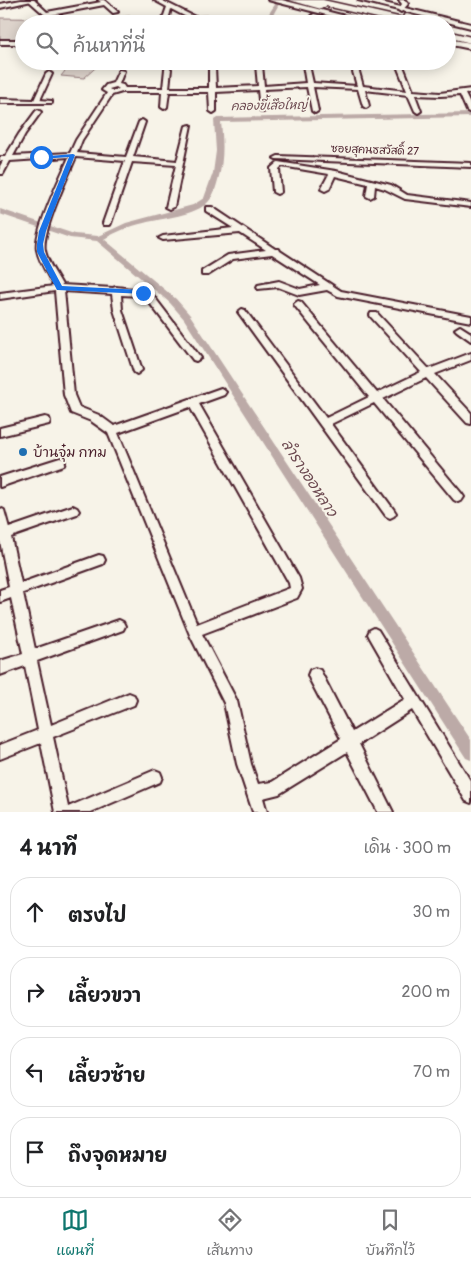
<!DOCTYPE html>
<html lang="th">
<head>
<meta charset="utf-8">
<style>
	:root { --surface:#fff; --page:#f6f6f6; --text:#202124; --muted:#757577; --line:#e0e0e0; --accent:#0f766e }
	body { margin:0; font-family:Pangolin,"Playpen Sans Thai",sans-serif; background:var(--page); color:var(--text) }
	.stop { position:absolute; width:15px; height:15px; margin:-11px; border:4px solid #1a73e8; border-radius:50%; background:#fff }
	.stop.end { background:#1a73e8; border-color:#fff; box-shadow:0 1px 5px #0008 }
	.list { margin:0; padding:0; list-style:none }
	h2 { display:flex; justify-content:space-between; align-items:center; height:65px; margin:0; padding:0 20px; font-size:21px }
	h2 small { font-size:16px; font-weight:400; color:var(--muted) }
	.list li { display:grid; grid-template-columns:32px 1fr auto; gap:15px; align-items:center; box-sizing:border-box; height:70px; margin:0 10px 10px; padding:0 10px; border:1px solid var(--line); border-radius:20px }
	.list b { display:block; font-size:19px; white-space:nowrap }
	.list em { font-size:16px; font-style:normal; color:var(--muted) }
	.icon { flex:none; width:28px; height:28px; fill:none; stroke:currentColor; stroke-width:2; stroke-linecap:round; stroke-linejoin:round }
	.map { position:relative; flex:none; width:471px; height:812px; overflow:hidden }
	.search { position:absolute; background:var(--surface); box-shadow:0 2px 12px #0003; left:15px; right:15px; top:15px; height:55px; display:flex; align-items:center; gap:12px; box-sizing:border-box; padding:0 18px; border-radius:28px; color:var(--muted); font-size:19px }
	.sheet { height:385px; background:var(--surface) }
	nav { display:flex; justify-content:space-around; align-items:center; box-sizing:border-box; height:70px; border-top:1px solid var(--line); background:var(--surface); font-size:14px; color:var(--muted) }
	nav a { display:grid; justify-items:center; gap:2px }
	nav .on { color:var(--accent) }
	.map>svg:first-child { display:block }
</style>
</head>
<body>
<div class="map">
<svg width="471" height="812" viewBox="0 0 471 812">
	<rect width="100%" height="100%" fill="#f7f3e8"/>
	<filter id="ink" filterUnits="userSpaceOnUse"><feTurbulence type="fractalNoise" baseFrequency=".02" numOctaves="2"/><feDisplacementMap in="SourceGraphic" scale="10" xChannelSelector="R" yChannelSelector="G"/><feConvolveMatrix kernelMatrix="1 2 1 2 8 2 1 2 1" color-interpolation-filters="sRGB"/></filter>
	<g filter="url(#ink)">
		<path fill="#ded4cc" stroke="#947a7c" d="M 130,16 L 125,24 L 24,24 L 24,39 L 0,39 L 0,18 L 92,19 Z
			M 73,61 L 103,61 L 84,78 L 61,76 Z"/>
		<g fill="none" stroke-linecap="round" stroke-linejoin="round">
			<path fill="#bcaaa7" fill-rule="evenodd" d="M 278,0 L 284,0 L 279,4 L 268,24 L 262,24 Z
				M 257,61 L 263,61 L 263,62 L 260,64 Z
				M 471,113 L 471,117 L 221,122 C 223,142 224,160 218,180 C 216,187 214,195 209,201 C 196,216 162,218 144,223 C 130,226 116,232 104,239 L 176,299 L 190,315 L 471,740 L 471,760 L 466,758 L 184,319 L 170,303 L 97,241 L 70,238 L 0,214 L 0,209 L 74,234 L 98,236 L 126,223 L 193,205 L 204,198 L 213,173 L 216,151 L 214,120 L 217,118 Z"/>
			<defs>
				<path id="street" d="M 28,0 L 34,0 L 47,12 L 101,2 L 98,0 L 104,0 L 118,12 L 113,13 L 104,5 L 46,16 Z
					M 154,0 L 161,0 L 195,17 L 252,16 L 255,18 L 252,20 L 194,21 L 171,9 L 167,24 L 161,24 L 167,7 Z
					M 399,0 L 405,0 L 408,4 L 401,12 L 398,10 L 402,4 Z
					M 314,14 L 350,23 L 351,24 L 340,24 L 312,17 L 311,16 Z
					M 0,40 L 24,40 L 24,44 L 0,44 Z
					M 350,61 L 356,61 L 363,86 L 407,91 L 395,61 L 401,61 L 413,91 L 440,93 L 471,89 L 471,93 L 465,94 L 471,106 L 471,113 L 467,111 L 460,95 L 440,96 L 415,95 L 421,111 L 418,113 L 415,111 L 408,95 L 365,90 L 369,106 L 366,108 L 363,106 L 358,89 L 313,87 L 318,111 L 315,113 L 312,111 L 307,87 L 264,89 L 266,110 L 263,112 L 260,110 L 258,90 L 216,92 L 216,111 L 213,113 L 210,111 L 209,92 L 169,92 L 167,107 L 164,109 L 161,107 L 162,92 L 122,92 L 112,95 L 82,140 L 77,153 L 126,157 L 139,122 L 142,120 L 145,122 L 133,157 L 177,161 L 186,126 L 191,125 L 174,207 L 170,209 L 166,207 L 176,165 L 132,162 L 111,223 L 110,225 L 104,225 L 103,223 L 125,161 L 76,157 C 68,176 41,233 45,250 C 47,262 56,274 62,285 L 113,288 L 116,287 L 143,290 L 152,294 L 201,358 L 196,361 L 193,360 L 146,298 L 141,296 L 121,295 L 122,310 L 142,370 L 137,374 L 134,372 L 114,310 L 112,294 L 64,291 L 74,395 L 79,407 L 99,415 L 114,426 L 221,388 L 226,392 L 224,395 L 199,404 L 299,578 L 302,589 L 297,598 L 202,634 L 237,701 L 251,764 L 258,784 L 272,782 L 341,739 L 310,680 L 308,675 L 310,670 L 315,668 L 320,670 L 352,732 L 405,699 L 370,638 L 368,634 L 370,630 L 374,628 L 378,630 L 471,782 L 471,803 L 466,801 L 412,710 L 359,744 L 393,812 L 378,812 L 347,752 L 279,794 L 263,798 L 267,812 L 253,812 L 237,764 L 224,703 L 190,635 L 108,433 L 91,421 L 71,413 L 64,395 L 55,291 L 0,299 L 0,293 L 54,286 C 48,275 39,262 37,250 C 33,233 61,176 69,157 L 10,161 L 3,174 L 0,174 L 0,166 L 3,161 L 0,161 L 0,157 L 5,157 L 19,134 L 36,111 L 38,110 L 41,112 L 25,134 L 13,156 L 70,153 L 76,140 L 107,93 L 102,90 L 106,85 L 113,83 L 119,70 L 124,71 L 119,84 L 123,85 L 125,88 L 163,88 L 165,69 L 168,67 L 171,69 L 169,88 L 209,88 L 209,67 L 212,65 L 215,67 L 216,88 L 258,86 L 256,65 L 259,63 L 262,65 L 264,86 L 306,83 L 303,65 L 306,63 L 309,65 L 313,83 L 357,86 ZM 116,87 L 119,89 L 112,91 L 109,89 ZM 190,407 L 289,583 L 290,588 L 197,624 L 118,433 Z
					M 49,72 L 52,74 L 40,100 L 52,101 L 52,103 L 0,103 L 0,99 L 34,100 L 46,74 Z
					M 278,156 L 471,163 L 471,167 L 276,159 L 274,158 Z
					M 278,162 L 336,171 L 391,185 L 407,195 L 471,203 L 471,207 L 405,199 L 385,189 L 375,186 L 374,196 L 370,198 L 366,196 L 368,184 L 335,176 L 329,189 L 325,191 L 321,189 L 329,174 L 282,166 L 279,169 L 281,192 L 277,194 L 273,192 L 271,168 Z
					M 206,207 L 212,207 L 275,249 L 279,249 L 280,251 L 341,291 L 471,316 L 471,322 L 338,296 L 327,290 L 299,295 L 278,287 L 258,289 L 257,287 L 258,285 L 279,281 L 300,289 L 320,285 L 272,254 L 233,259 L 208,275 L 202,275 L 202,271 L 228,255 L 266,250 L 240,233 L 163,240 L 159,238 L 163,236 L 233,228 L 206,211 Z
					M 298,301 L 301,302 L 377,393 L 421,372 L 371,317 L 370,315 L 371,313 L 377,313 L 429,369 L 471,353 L 471,360 L 435,374 L 471,413 L 471,424 L 467,423 L 426,378 L 383,399 L 462,494 L 464,497 L 462,500 L 458,502 L 454,500 L 374,403 L 331,424 L 394,510 L 396,513 L 394,516 L 390,518 L 386,516 L 238,312 L 242,309 L 245,310 L 326,418 L 369,397 L 295,306 L 294,304 Z
					M 460,326 L 471,333 L 471,341 L 457,331 L 455,329 Z
					M 45,417 L 49,418 L 50,421 L 49,424 L 0,436 L 0,428 Z
					M 60,458 L 64,459 L 65,462 L 64,465 L 0,487 L 0,477 Z
					M 73,506 L 77,508 L 79,511 L 77,514 L 11,537 L 21,583 L 99,555 L 103,556 L 105,560 L 103,564 L 23,593 L 35,649 L 119,620 L 123,622 L 125,626 L 123,630 L 37,661 L 51,725 L 129,693 L 134,695 L 136,700 L 134,705 L 53,737 L 68,807 L 155,770 L 160,772 L 162,777 L 160,782 L 91,812 L 55,812 L 41,743 L 0,759 L 0,745 L 38,730 L 25,666 L 0,675 L 0,661 L 23,654 L 11,598 L 0,602 L 0,590 L 9,587 L 0,541 L 0,508 L 4,510 L 9,528 Z"/>
				<path id="secondary" d="M 21,0 L 36,0 L 0,8 L 0,4 Z"/>
				<path id="primary" d="M 268,0 L 282,0 L 377,24 L 362,24 Z
					M 358,0 L 372,0 L 471,24 L 471,28 Z
					M 447,39 L 471,43 L 471,49 L 447,44 Z"/>
				<path id="highway" d="M 289,0 L 323,0 L 403,18 L 404,15 L 407,14 L 446,24 L 403,24 L 326,6 L 321,9 Z
					M 447,31 L 471,37 L 471,43 L 447,37 Z"/>
			</defs>
			<use href="#street" stroke="#4a1f2b" stroke-width="4"/>
			<use href="#secondary" stroke="#4a1f2b" stroke-width="4"/>
			<use href="#primary" stroke="#4a1f2b" stroke-width="4"/>
			<use href="#highway" stroke="#4a1f2b" stroke-width="3"/>
			<use href="#street" fill="#f7f3e8" fill-rule="evenodd"/>
			<use href="#secondary" fill="#f7f3e8" fill-rule="evenodd"/>
			<use href="#primary" fill="#f7f3e8" fill-rule="evenodd"/>
			<use href="#highway" fill="#f7f3e8" fill-rule="evenodd"/>
		</g>
	</g>
	<path fill="#1a73e8" d="M 73,154 L 75,155 L 46,231 L 43,244 L 44,252 L 62,286 L 143,290 L 145,291 L 145,294 L 57,290 L 37,252 L 37,244 L 39,231 L 69,157 L 41,159 L 38,157 Z"/>
	<circle fill="#1f6fb2" stroke="#f7f3e8" stroke-width="2" cx="23" cy="452" r="5"/>
	<g text-anchor="middle" dominant-baseline="central" stroke-width="4" stroke-linejoin="round" paint-order="stroke">
		<g font-size="11" fill="#4a1f2b" stroke="#f7f3e8">
			<text transform="translate(375 150) rotate(2)">ซอยสุคนธสวัสดิ์ 27</text>
		</g>
		<g font-size="12" font-style="italic" fill="#6c4950" stroke="#f7f3e8">
			<text transform="translate(269 106) rotate(-1)">คลองขี้เสือใหญ่</text>
		</g>
		<g font-size="14" fill="#4a1f2b" stroke="#f7f3e8" text-anchor="start">
			<text x="33" y="452">บ้านจุ๋ม กทม</text>
		</g>
		<g font-size="15" font-style="italic" fill="#6c4950" stroke="#f7f3e8">
			<text transform="translate(309 478) rotate(57)">ลำรางออหลาว</text>
		</g>
	</g>
</svg>
<div class="stop" style="left:41px;top:157px"></div>
<div class="stop end" style="left:143px;top:293px"></div>
<div class="search"><svg class="icon" aria-label="search" viewBox="0 0 24 24"><circle cx="10" cy="10" r="6"/><path d="M15 15l6 6"/></svg>ค้นหาที่นี่</div>
</div>
<section class="sheet">
<h2>4 นาที<small>เดิน · 300 m</small></h2>
<ul class="list">
<li><svg class="icon" aria-label="ahead" viewBox="0 0 24 24"><path d="M12 20V5M6 11l6-6 6 6"/></svg><div><b>ตรงไป</b></div><em>30 m</em></li>
<li><svg class="icon" aria-label="right" viewBox="0 0 24 24"><path d="M7 20v-9h11M14 6l5 5-5 5"/></svg><div><b>เลี้ยวขวา</b></div><em>200 m</em></li>
<li><svg class="icon" aria-label="left" viewBox="0 0 24 24"><path d="M17 20v-9H6M10 6l-5 5 5 5"/></svg><div><b>เลี้ยวซ้าย</b></div><em>70 m</em></li>
<li><svg class="icon" aria-label="arrive" viewBox="0 0 24 24"><path d="M6 21V4h12l-3 4 3 4H6"/></svg><div><b>ถึงจุดหมาย</b></div></li>
</ul>
</section>
<nav>
<a class="on"><svg class="icon" aria-label="map" viewBox="0 0 24 24"><path d="M3 6l6-2 6 2 6-2v14l-6 2-6-2-6 2zM9 4v14M15 6v14"/></svg>แผนที่</a>
<a><svg class="icon" aria-label="directions" viewBox="0 0 24 24"><path d="M12 3l9 9-9 9-9-9zM9 14v-3h6M13 9l2 2-2 2"/></svg>เส้นทาง</a>
<a><svg class="icon" aria-label="saved" viewBox="0 0 24 24"><path d="M7 4h10v16l-5-4-5 4z"/></svg>บันทึกไว้</a>
</nav>
</body>
</html>
